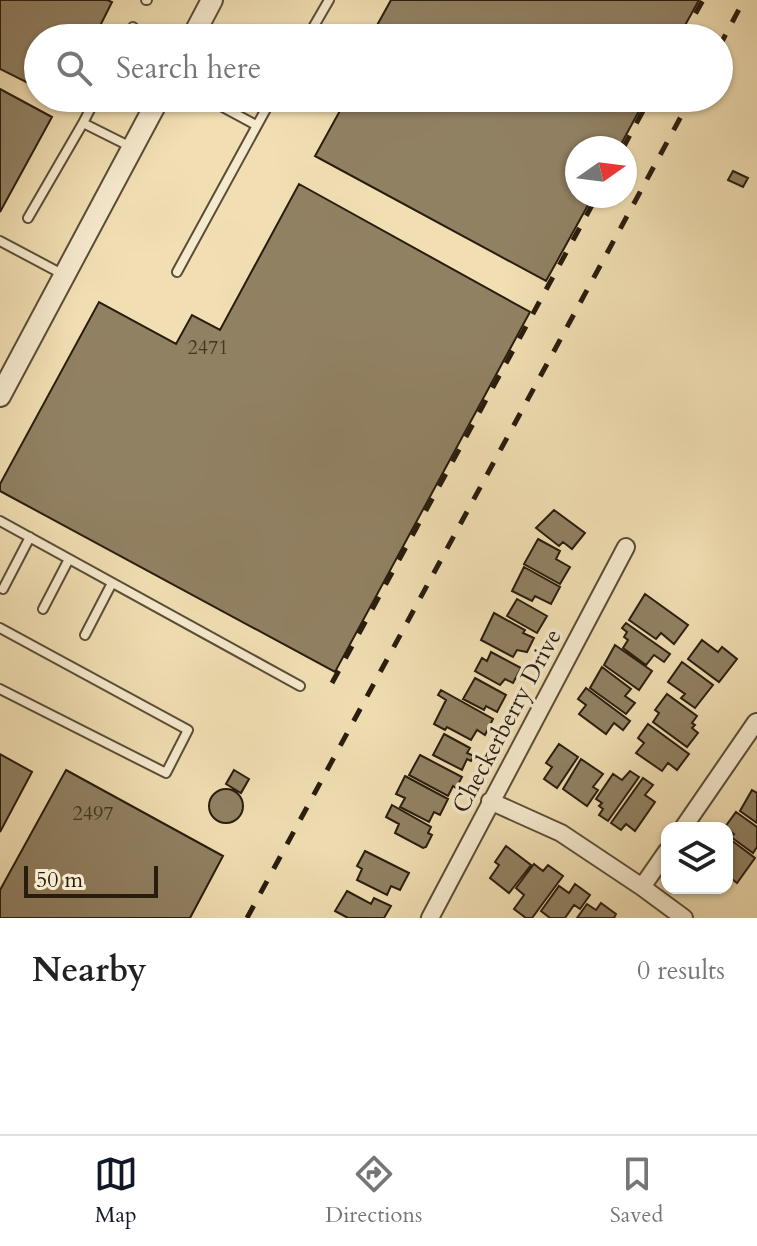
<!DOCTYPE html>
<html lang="en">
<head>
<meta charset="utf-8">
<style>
	:root { --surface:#fff; --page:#f6f6f6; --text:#222; --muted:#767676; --line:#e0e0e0; --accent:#111827 }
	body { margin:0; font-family:Cardo,serif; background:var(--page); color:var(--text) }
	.controls { position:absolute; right:24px; bottom:24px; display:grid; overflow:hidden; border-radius:16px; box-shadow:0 2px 6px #0004 }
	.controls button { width:72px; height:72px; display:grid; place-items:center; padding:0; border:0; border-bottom:2px solid var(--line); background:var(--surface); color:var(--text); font:40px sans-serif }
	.compass { position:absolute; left:565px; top:136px; width:72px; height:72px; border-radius:50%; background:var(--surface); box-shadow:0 2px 6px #0004; rotate:76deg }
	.scale { position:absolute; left:24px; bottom:20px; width:134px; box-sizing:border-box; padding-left:8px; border:4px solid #281c0d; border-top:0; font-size:22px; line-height:28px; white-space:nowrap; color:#281c0d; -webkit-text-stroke:6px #f6eace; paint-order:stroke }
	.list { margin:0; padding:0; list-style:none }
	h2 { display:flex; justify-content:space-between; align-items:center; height:104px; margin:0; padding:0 32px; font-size:34px }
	h2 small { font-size:26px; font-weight:400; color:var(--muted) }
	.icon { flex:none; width:44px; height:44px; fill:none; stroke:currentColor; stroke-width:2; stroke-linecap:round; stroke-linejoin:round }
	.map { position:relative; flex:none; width:757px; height:918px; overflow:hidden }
	.search { position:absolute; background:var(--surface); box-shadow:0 2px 6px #0004; left:24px; right:24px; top:24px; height:88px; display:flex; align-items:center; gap:20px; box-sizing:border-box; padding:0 28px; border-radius:44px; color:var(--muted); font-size:30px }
	.sheet { height:216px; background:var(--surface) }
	nav { display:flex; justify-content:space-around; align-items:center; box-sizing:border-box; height:112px; border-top:2px solid var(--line); background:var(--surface); font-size:22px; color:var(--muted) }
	nav a { display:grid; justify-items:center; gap:4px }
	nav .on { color:var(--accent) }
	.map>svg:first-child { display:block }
</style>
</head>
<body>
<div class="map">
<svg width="757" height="918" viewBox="0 0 757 918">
	<rect width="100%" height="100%" fill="#f1dfb3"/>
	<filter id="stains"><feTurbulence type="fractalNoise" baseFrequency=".0025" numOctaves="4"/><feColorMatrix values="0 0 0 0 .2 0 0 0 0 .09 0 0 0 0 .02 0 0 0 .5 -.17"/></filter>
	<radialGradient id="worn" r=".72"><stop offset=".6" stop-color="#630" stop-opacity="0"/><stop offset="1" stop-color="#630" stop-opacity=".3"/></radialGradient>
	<path fill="#918163" stroke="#281c0d" stroke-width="2" d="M 0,0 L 107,0 L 112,2 L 94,38 L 38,38 L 38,88 L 0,69 Z
		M 391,0 L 699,0 L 678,38 L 370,38 Z
		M 0,89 L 52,117 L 0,212 Z
		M 347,98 L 646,98 L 619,148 L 577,148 L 577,196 L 593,196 L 546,281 L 315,156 Z
		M 733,171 L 748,178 L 743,187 L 728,180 Z
		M 299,184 L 530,312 L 335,672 L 0,491 L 0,484 L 99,302 L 176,344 L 192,315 L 220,330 Z
		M 554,510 L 585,533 L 572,549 L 563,542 L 559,546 L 536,528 Z
		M 538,539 L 560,551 L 556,559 L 570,567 L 560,584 L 524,564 Z
		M 524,567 L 560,587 L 551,604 L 535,596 L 532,601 L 512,591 Z
		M 645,594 L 688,625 L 674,644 L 661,633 L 656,639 L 629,620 Z
		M 517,599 L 547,616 L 537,633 L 507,616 Z
		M 494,613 L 525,630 L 523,633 L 534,638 L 527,652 L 517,650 L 513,657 L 481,640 Z
		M 626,623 L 670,654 L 664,662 L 654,655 L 646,665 L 623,648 L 628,640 L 624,637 L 627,632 L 622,628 Z
		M 702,640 L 718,652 L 722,647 L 737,659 L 719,682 L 688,659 Z
		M 615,645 L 652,671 L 639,690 L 604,665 Z
		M 491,652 L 521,668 L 513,683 L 505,679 L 500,685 L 475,671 L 482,658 L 487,661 Z
		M 682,662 L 713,685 L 695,708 L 681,698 L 685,694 L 668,682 Z
		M 602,667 L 631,689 L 625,696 L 635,703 L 626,714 L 590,688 Z
		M 475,678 L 506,695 L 497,712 L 486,706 L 484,710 L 463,699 Z
		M 586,688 L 630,721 L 623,730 L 614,723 L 606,734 L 579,714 L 586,705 L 578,699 Z
		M 441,690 L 493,719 L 485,735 L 477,730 L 471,740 L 447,727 L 445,730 L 434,724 L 446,700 L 438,695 Z
		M 667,694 L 697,716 L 692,723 L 695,725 L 692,728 L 698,733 L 687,747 L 653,722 L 659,713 L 655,710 Z
		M 648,724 L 689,754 L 677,770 L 668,763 L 662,771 L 636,753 L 644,743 L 638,738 Z
		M 444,734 L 470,748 L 467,753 L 474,756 L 471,761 L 467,759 L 462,770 L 433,755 Z
		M 559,744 L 578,757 L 557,788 L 544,779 L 552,767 L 546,763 Z
		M 0,754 L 32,772 L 0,832 Z
		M 420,755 L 462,777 L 456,788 L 453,786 L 448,796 L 409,775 Z
		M 581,759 L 603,774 L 593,787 L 598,790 L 587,806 L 563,789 Z
		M 66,770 L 223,856 L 190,918 L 0,918 L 0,890 Z
		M 234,770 L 249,779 L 241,793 L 226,784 Z
		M 630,771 L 639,777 L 608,821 L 599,815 L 603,809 L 599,806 L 602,803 L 596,799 L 613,774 L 622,780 Z
		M 405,776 L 448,799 L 440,815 L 434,812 L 429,822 L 400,807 L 405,798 L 396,794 Z
		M 643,778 L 653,785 L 645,795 L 655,802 L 635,831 L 626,824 L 621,830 L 611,823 Z
		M209 806a17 17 0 1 1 34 0a17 17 0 1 1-34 0Z
		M 752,790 L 757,793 L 757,823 L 740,811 Z
		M 392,805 L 431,827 L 428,833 L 432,835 L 426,847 L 423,848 L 395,833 L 399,824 L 386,817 Z
		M 736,812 L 757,827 L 757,847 L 753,853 L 731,837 L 734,834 L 725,827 Z
		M 727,837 L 755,858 L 737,883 L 727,875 Z
		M 506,846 L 531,865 L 509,893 L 490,878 L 499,865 L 495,862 Z
		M 365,851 L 409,873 L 400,890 L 391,886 L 387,895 L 357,880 L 362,869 L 357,866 Z
		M 534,864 L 543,871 L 548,865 L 563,876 L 532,918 L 526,918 L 514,909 L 524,895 L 516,888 Z
		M 575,884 L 590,895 L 580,909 L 574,905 L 565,918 L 550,918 L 541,911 L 559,886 L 569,893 Z
		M 347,891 L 371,904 L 374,898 L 391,906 L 384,918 L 348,918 L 335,911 Z
		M 601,903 L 616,914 L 614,918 L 577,918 L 587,904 L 596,910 Z"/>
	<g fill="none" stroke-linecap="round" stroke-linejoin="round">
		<defs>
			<path id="service" d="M 146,0 L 147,0
				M 127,38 L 133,27
				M 307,38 L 329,0
				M 96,98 L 83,123 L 131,147
				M 206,98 L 256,125
				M 28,218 L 83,123
				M 0,241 L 64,275
				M 177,272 L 272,98
				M 0,521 L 300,686
				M 3,589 L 30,537
				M 43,609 L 69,559
				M 0,628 L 188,730 L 166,773 L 0,689
				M 85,635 L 112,583"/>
			<path id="minor" d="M 490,801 L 561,833 L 642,887 L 684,918
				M 683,828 L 756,722
				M 642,887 L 667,851
				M 430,918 L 626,547"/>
			<path id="tertiary" d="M 192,38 L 212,0
				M 0,396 L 159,98"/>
		</defs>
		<use href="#service" stroke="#5a4d36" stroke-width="12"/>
		<use href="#minor" stroke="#5a4d36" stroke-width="20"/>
		<use href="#tertiary" stroke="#5a4d36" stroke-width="24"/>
		<use href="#service" stroke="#f6eace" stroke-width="8"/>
		<use href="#minor" stroke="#f6eace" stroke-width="16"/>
		<use href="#tertiary" stroke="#f6eace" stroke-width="20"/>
		<path stroke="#281c0d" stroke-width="5" stroke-dasharray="14 14" stroke-linecap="butt" d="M 682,38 L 703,0
			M 719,47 L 744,0
			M 623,148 L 650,98
			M 332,683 L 597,196
			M 247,918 L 691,98"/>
	</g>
	<g text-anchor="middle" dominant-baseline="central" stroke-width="7" stroke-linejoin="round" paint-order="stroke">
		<g font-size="20" fill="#423522">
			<text x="208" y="347">2471</text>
			<text x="93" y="813">2497</text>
		</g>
		<g font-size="24" fill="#281c0d" stroke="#f6eace">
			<text transform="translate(507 721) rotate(-62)">Checkerberry Drive</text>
		</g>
	</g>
	<rect width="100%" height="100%" filter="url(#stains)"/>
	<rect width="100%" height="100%" fill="url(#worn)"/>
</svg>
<div class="controls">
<button><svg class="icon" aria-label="layers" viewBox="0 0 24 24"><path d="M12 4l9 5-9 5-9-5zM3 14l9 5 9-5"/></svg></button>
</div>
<svg class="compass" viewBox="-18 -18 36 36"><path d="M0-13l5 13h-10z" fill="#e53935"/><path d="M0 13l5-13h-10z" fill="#767676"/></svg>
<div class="scale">50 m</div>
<div class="search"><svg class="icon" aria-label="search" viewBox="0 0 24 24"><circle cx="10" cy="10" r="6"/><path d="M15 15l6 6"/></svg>Search here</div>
</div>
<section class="sheet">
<h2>Nearby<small>0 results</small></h2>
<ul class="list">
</ul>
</section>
<nav>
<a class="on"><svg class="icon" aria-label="map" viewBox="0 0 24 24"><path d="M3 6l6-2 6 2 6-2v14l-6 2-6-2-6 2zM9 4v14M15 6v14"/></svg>Map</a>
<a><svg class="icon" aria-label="directions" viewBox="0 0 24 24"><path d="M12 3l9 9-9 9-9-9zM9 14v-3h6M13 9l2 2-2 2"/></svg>Directions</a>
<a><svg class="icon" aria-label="saved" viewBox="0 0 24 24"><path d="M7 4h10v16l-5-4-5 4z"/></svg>Saved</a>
</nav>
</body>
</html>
